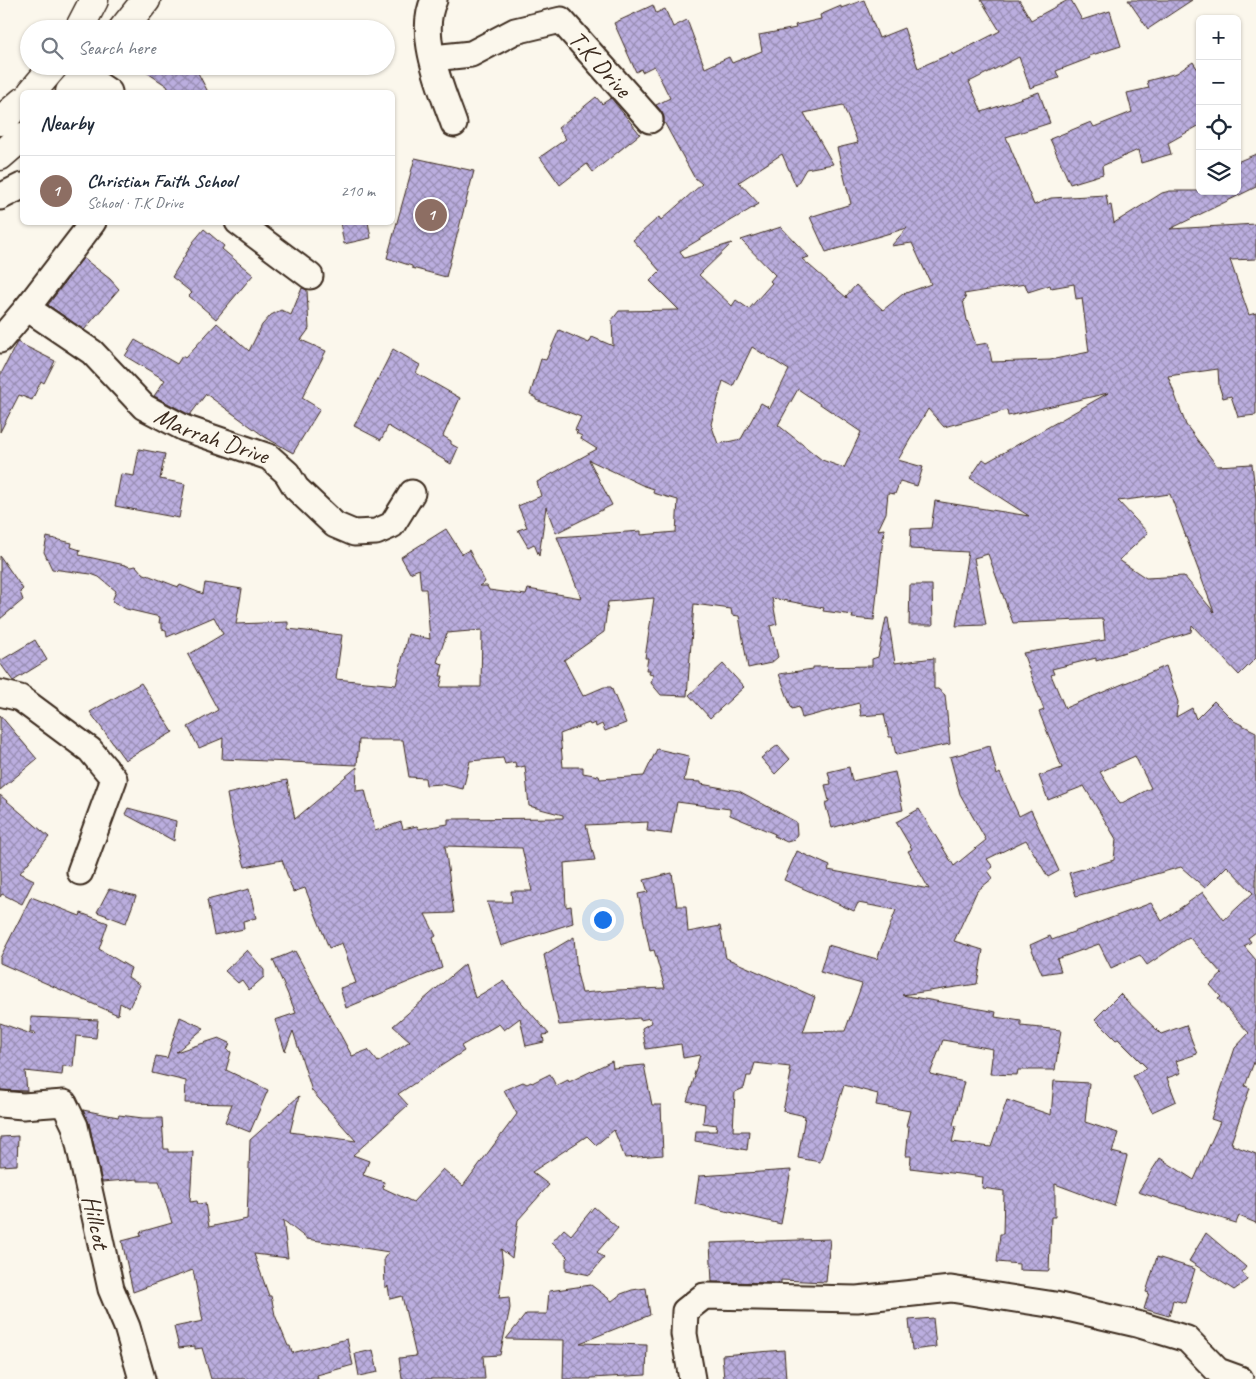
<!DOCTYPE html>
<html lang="en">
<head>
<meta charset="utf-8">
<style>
	:root { --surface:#fff; --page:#f6f6f7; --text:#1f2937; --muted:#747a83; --line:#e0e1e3; --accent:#0f766e }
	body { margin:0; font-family:Caveat,sans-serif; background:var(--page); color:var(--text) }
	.controls { position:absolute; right:15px; top:15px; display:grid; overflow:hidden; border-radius:8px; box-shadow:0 1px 4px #0004 }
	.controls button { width:45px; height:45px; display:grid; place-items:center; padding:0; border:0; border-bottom:1px solid var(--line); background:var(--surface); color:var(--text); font:25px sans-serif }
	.you { position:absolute; left:602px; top:919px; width:18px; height:18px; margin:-12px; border:4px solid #fff; border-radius:50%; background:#1a73e8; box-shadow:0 0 0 8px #1a73e833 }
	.badge { display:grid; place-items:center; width:32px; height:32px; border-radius:50%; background:var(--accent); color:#fff; font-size:16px; font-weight:700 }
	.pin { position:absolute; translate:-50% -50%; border:2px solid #fff; box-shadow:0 1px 5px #0006 }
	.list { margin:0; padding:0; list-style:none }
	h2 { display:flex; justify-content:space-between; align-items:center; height:65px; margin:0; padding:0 20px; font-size:21px }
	h2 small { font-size:16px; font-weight:400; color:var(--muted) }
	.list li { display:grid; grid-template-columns:32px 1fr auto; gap:15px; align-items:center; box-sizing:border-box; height:70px; padding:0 20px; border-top:1px solid var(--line) }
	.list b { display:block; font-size:19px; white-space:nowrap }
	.list p { margin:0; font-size:16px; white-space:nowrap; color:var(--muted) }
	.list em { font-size:16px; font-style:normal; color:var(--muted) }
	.icon { flex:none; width:28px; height:28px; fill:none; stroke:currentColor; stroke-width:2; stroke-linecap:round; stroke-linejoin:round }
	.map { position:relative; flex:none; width:1256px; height:1379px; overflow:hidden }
	.search { position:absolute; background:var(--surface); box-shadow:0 1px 4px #0004; left:20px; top:20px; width:375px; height:55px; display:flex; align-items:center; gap:12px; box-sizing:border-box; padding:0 18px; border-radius:28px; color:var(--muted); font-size:19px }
	.panel { position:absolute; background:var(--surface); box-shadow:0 1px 4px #0004; left:20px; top:90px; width:375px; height:135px; border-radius:8px }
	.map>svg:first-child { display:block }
</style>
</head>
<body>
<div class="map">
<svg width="1256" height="1379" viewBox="0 0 1256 1379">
	<defs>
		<pattern id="building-cross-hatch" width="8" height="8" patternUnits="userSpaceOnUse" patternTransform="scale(1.25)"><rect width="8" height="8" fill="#bbaedf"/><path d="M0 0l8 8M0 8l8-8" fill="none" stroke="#998eb4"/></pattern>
	</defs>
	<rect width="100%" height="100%" fill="#fbf7ec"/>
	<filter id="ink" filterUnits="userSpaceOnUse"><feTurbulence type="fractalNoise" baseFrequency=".02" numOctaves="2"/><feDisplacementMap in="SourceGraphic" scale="10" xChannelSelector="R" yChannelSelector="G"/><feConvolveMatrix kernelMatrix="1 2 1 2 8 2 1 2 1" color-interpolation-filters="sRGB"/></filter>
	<g filter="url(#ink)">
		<path fill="url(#building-cross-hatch)" stroke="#3b2a1e" fill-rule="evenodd" d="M 864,0 L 879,38 L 904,28 L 918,68 L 952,53 L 953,55 L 1000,31 L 981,0 L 1019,0 L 1031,20 L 1068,0 L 1071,0 L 1082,20 L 1110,11 L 1121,46 L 1089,56 L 1090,58 L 1056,71 L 1059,78 L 1030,88 L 1019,57 L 969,82 L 982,112 L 1039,92 L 1050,123 L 1006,137 L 1034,205 L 1051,198 L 1106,195 L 1108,206 L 1111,205 L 1114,223 L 1162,193 L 1170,191 L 1237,191 L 1237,162 L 1256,154 L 1256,187 L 1170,229 L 1256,224 L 1256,259 L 1230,260 L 1249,315 L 1256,313 L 1256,415 L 1238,417 L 1231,396 L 1223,398 L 1219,386 L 1218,369 L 1168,376 L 1186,425 L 1217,466 L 1252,464 L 1256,498 L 1256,658 L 1239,675 L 1192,625 L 1191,632 L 1096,661 L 1096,658 L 1052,669 L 1054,674 L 1051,675 L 1065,708 L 1166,666 L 1178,702 L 1176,717 L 1192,708 L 1196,719 L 1214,701 L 1234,721 L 1256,732 L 1256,932 L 1248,938 L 1251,942 L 1244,946 L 1256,960 L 1256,1057 L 1245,1086 L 1250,1088 L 1231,1143 L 1233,1143 L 1232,1145 L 1256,1154 L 1256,1223 L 1239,1216 L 1236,1223 L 1138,1192 L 1160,1158 L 1194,1180 L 1220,1122 L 1211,1119 L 1235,1048 L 1249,1033 L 1218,999 L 1221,997 L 1210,985 L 1222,974 L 1189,937 L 1147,965 L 1140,955 L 1111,968 L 1099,944 L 1057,959 L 1061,971 L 1042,974 L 1030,945 L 1050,936 L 1052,940 L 1151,903 L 1162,921 L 1203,892 L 1224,920 L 1253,893 L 1227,866 L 1205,888 L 1181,867 L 1076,896 L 1069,873 L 1114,860 L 1116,839 L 1084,786 L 1048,800 L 1039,776 L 1062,768 L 1039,712 L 1044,710 L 1023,653 L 1105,640 L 1103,619 L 1013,623 L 988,554 L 974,558 L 986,625 L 956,626 L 968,552 L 910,549 L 911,529 L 931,528 L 935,501 L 1029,516 L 970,478 L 983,459 L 987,462 L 1108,393 L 1008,416 L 1007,410 L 944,427 L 928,409 L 898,460 L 923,467 L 917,486 L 900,481 L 895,494 L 888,493 L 886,513 L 878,530 L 884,529 L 874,620 L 852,618 L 853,615 L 823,611 L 824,608 L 772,598 L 777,624 L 770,626 L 778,657 L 771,663 L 748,668 L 739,616 L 732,615 L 731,609 L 694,604 L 687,696 L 661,695 L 651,683 L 653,675 L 649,674 L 650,670 L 646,670 L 648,658 L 645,658 L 654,598 L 608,602 L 604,632 L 564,660 L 583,696 L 604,687 L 611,687 L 626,723 L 605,731 L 602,724 L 596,727 L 595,723 L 590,725 L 589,723 L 560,734 L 563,767 L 583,767 L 583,773 L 599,776 L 600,779 L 644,776 L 657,749 L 689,756 L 684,781 L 701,782 L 701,784 L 739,791 L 796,822 L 797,834 L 794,840 L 787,842 L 774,836 L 775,834 L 730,815 L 730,809 L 677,802 L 671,834 L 647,831 L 648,822 L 586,825 L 595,860 L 564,863 L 566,907 L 571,906 L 573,923 L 501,946 L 487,902 L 512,902 L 511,891 L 532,891 L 522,848 L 445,846 L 454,913 L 425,914 L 436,936 L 433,938 L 442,968 L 346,1008 L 340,988 L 356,983 L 342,943 L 329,948 L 305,888 L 293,892 L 282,860 L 245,867 L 233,827 L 227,794 L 287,780 L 295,819 L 357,767 L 356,791 L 365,790 L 375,831 L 401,822 L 403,829 L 417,826 L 419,829 L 448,824 L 448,819 L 563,818 L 563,815 L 529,806 L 525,766 L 516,768 L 515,762 L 505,764 L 503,758 L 470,761 L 463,789 L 442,784 L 426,785 L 425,778 L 409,777 L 403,740 L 359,740 L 357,765 L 222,759 L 223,738 L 199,748 L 188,727 L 218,710 L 188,655 L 223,634 L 214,617 L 167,637 L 166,630 L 162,629 L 162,623 L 159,623 L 160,617 L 126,609 L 112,601 L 116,591 L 99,577 L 91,574 L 52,569 L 44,552 L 47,537 L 72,543 L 71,547 L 80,550 L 79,555 L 125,565 L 130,567 L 136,566 L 142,573 L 173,585 L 179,587 L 180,585 L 203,594 L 205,583 L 242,589 L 236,624 L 288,622 L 288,629 L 342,635 L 336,679 L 396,685 L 408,634 L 430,639 L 426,589 L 421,589 L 419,569 L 410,573 L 401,557 L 446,529 L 462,554 L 469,550 L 485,582 L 479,586 L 487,586 L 489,590 L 526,595 L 528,589 L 581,598 L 557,537 L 641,531 L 641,535 L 676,532 L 678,500 L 653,493 L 654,489 L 642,485 L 589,460 L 612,505 L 556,533 L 546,507 L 539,556 L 534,544 L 528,547 L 518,530 L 527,527 L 518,506 L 541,496 L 537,482 L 597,449 L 581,439 L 582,436 L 576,433 L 578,431 L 575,430 L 581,417 L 536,400 L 536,398 L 530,395 L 541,359 L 546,360 L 559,330 L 589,343 L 592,337 L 613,346 L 612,320 L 619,311 L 679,310 L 650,281 L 660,271 L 633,240 L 659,217 L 661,220 L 702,184 L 694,177 L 664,122 L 664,117 L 661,111 L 656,105 L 670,98 L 654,66 L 642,72 L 641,69 L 636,72 L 614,23 L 653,5 L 656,13 L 665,9 L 673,27 L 687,20 L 705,68 L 729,57 L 732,63 L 762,51 L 759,35 L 796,28 L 795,25 L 821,19 L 820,15 L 841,6 L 841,8 ZM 843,105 L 858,143 L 837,148 L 851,204 L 810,217 L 826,252 L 907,228 L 891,246 L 912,243 L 931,284 L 903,294 L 883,310 L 856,285 L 846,296 L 847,298 L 802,259 L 809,257 L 781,227 L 741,240 L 775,275 L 770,281 L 772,283 L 749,309 L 736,300 L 732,306 L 699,275 L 732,243 L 684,258 L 680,251 L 759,204 L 739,182 L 782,154 L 796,186 L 806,169 L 833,164 L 804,113 ZM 1025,284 L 1028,292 L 1050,285 L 1051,288 L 1074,284 L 1076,299 L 1082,298 L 1089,352 L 1050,360 L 992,362 L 988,343 L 976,345 L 967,320 L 963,300 L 966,299 L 964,294 ZM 752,347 L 789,370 L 770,408 L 761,403 L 741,439 L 718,444 L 711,424 L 723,381 L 733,386 ZM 798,389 L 861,432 L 844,468 L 822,460 L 778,425 ZM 1170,494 L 1214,612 L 1184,576 L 1146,578 L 1119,560 L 1148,533 L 1118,501 ZM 482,630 L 481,687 L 440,687 L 443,676 L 440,676 L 443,664 L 437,662 L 447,633 ZM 1135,756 L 1151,788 L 1120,804 L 1100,772 Z
			M 1128,0 L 1192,0 L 1148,29 Z
			M 1193,62 L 1200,73 L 1200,125 L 1168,143 L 1171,154 L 1141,163 L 1138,150 L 1102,166 L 1103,174 L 1070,184 L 1050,139 L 1091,122 L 1094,127 L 1132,112 L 1127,93 L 1149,88 L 1147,81 L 1177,73 Z
			M 137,66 L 170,66 L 176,70 L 197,71 L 208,92 L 170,92 L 167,86 Z
			M 596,97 L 602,104 L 611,98 L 640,134 L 593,172 L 587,164 L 560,185 L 540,157 L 566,139 L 558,128 Z
			M 415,158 L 474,171 L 446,277 L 412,268 L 412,266 L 387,258 Z
			M 340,222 L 368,222 L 371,238 L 344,244 Z
			M 204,229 L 224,246 L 222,249 L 253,275 L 216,319 L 189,296 L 192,293 L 172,277 L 193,242 Z
			M 83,258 L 110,279 L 119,289 L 84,330 L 48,305 Z
			M 302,288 L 307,290 L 309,329 L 301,340 L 326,351 L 302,398 L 320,409 L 293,453 L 265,437 L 206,394 L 190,415 L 154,396 L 165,380 L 125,356 L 135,340 L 177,364 L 182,356 L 185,358 L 217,323 L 249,351 L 262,325 L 271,315 L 281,310 L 291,315 Z
			M 17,342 L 55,361 L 44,383 L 41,381 L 32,400 L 19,395 L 0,432 L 0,376 Z
			M 393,349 L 420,365 L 416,373 L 460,398 L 443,436 L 451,441 L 451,444 L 458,448 L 451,464 L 388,426 L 381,440 L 354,426 Z
			M 139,449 L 165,454 L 160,479 L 185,484 L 179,518 L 115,506 L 121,474 L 134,476 Z
			M 0,556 L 23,589 L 20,592 L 23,600 L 0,619 Z
			M 910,585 L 932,585 L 933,625 L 909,625 Z
			M 886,618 L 888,618 L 895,663 L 934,658 L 934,689 L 938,689 L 945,695 L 950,744 L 896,755 L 892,737 L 889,737 L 884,714 L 861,716 L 859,703 L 802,718 L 799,707 L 792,709 L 779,674 L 813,669 L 813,667 L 872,666 L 872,659 L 878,657 Z
			M 35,640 L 47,660 L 13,681 L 0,663 L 0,661 Z
			M 723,664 L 744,687 L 710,718 L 689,695 Z
			M 141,683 L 173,732 L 125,760 L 90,712 Z
			M 0,715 L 37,759 L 0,790 Z
			M 778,745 L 790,759 L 775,774 L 761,758 Z
			M 990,746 L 997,775 L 1000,773 L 1019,816 L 1031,810 L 1059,871 L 1048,877 L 1026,840 L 987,859 L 993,867 L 988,871 L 993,878 L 977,891 L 954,941 L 983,950 L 977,984 L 902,995 L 996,1012 L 995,1017 L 1021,1021 L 1021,1026 L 1061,1030 L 1055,1070 L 1018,1070 L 1017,1075 L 990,1074 L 993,1049 L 943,1040 L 930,1074 L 964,1082 L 953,1125 L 956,1126 L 952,1142 L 991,1147 L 1007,1100 L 1051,1115 L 1054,1081 L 1089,1083 L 1085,1122 L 1118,1133 L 1112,1152 L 1127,1156 L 1114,1206 L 1055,1184 L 1055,1217 L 1051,1217 L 1049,1271 L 1019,1270 L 1019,1264 L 997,1262 L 1000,1234 L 1003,1234 L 1004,1191 L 982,1188 L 983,1177 L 910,1168 L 911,1156 L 906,1156 L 909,1126 L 906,1126 L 910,1111 L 876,1105 L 878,1094 L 844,1085 L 820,1162 L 798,1158 L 805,1116 L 783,1111 L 791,1073 L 789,1072 L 790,1067 L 755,1063 L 751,1076 L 747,1076 L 744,1088 L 735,1092 L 733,1131 L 749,1131 L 747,1150 L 695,1141 L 696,1131 L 716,1131 L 717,1125 L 703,1123 L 705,1105 L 687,1101 L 695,1076 L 694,1075 L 700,1055 L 683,1058 L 681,1044 L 646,1049 L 642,1028 L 652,1022 L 650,1018 L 640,1020 L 640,1018 L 559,1025 L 544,955 L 574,937 L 577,973 L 582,993 L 617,990 L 665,988 L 654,950 L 650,951 L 638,894 L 648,892 L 644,880 L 672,873 L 677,906 L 686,906 L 688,932 L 720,926 L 726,958 L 815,997 L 803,1032 L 845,1031 L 862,984 L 820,972 L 828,945 L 877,959 L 896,910 L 858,903 L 854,911 L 784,880 L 797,851 L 830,866 L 828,870 L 929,889 L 908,851 L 912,849 L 896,822 L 919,809 L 954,866 L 986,840 L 960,794 L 950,757 Z
			M 849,767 L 852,781 L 895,772 L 903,810 L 858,820 L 832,828 L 825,803 L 829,801 L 825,785 L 831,784 L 828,772 Z
			M 0,795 L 49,837 L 20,873 L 34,880 L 22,904 L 2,894 L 0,897 Z
			M 128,808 L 176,821 L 174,841 L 125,814 Z
			M 109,889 L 136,896 L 126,923 L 97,912 Z
			M 249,889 L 256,918 L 243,921 L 244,929 L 214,935 L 207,900 Z
			M 31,897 L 80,916 L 81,913 L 108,923 L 99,949 L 131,968 L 128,977 L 140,985 L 129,1008 L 120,1003 L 118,1015 L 0,963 L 0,958 Z
			M 247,950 L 264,970 L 264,977 L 249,990 L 242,980 L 238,983 L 225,971 Z
			M 295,951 L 352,1056 L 368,1050 L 378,1062 L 410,1041 L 393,1026 L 465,964 L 475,998 L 503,981 L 549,1034 L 543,1035 L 544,1042 L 526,1046 L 520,1018 L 504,1030 L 499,1024 L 461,1046 L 464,1051 L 398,1094 L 408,1105 L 353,1155 L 369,1161 L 363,1175 L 384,1182 L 383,1188 L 413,1202 L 443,1169 L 463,1186 L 517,1114 L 504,1090 L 523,1082 L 527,1084 L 531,1082 L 532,1083 L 550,1074 L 556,1086 L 568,1080 L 569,1082 L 612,1061 L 613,1068 L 644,1065 L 652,1105 L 661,1105 L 663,1155 L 625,1158 L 614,1130 L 596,1145 L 587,1136 L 532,1172 L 549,1185 L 518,1220 L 512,1258 L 501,1249 L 503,1266 L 499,1298 L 509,1297 L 510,1308 L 500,1355 L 483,1356 L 485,1379 L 402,1379 L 399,1358 L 416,1356 L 402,1296 L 390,1299 L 388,1286 L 385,1288 L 384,1258 L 389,1252 L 307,1239 L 283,1220 L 288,1258 L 254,1254 L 269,1296 L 271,1296 L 275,1315 L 288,1346 L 290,1346 L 292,1353 L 347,1339 L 353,1365 L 317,1375 L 318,1379 L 211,1379 L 202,1348 L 195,1349 L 195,1346 L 179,1348 L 174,1327 L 203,1321 L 193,1270 L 133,1292 L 122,1241 L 141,1236 L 140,1232 L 172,1223 L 159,1181 L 138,1181 L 138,1179 L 102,1182 L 89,1123 L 83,1110 L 118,1117 L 119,1115 L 143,1118 L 162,1118 L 164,1149 L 168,1149 L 168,1152 L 193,1152 L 190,1202 L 197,1201 L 198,1204 L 205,1203 L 209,1227 L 247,1219 L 250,1140 L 299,1096 L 290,1132 L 356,1141 L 312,1091 L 293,1031 L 285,1051 L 275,1020 L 296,1013 L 273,960 Z
			M 1120,994 L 1161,1034 L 1186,1025 L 1197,1054 L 1176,1061 L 1181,1073 L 1167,1078 L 1176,1101 L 1152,1112 L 1133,1076 L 1147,1068 L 1118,1039 L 1116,1040 L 1095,1019 Z
			M 31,1017 L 98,1020 L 96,1038 L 76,1036 L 73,1067 L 63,1066 L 62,1075 L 25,1071 L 27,1091 L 0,1090 L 0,1023 L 34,1035 L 35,1032 L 30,1032 Z
			M 180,1017 L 204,1028 L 176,1052 L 219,1038 L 230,1043 L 227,1050 L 231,1052 L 226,1070 L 268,1090 L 250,1132 L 225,1122 L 232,1104 L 185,1103 L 186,1081 L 152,1073 L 156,1056 L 167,1058 Z
			M 18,1136 L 17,1165 L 0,1166 L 0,1137 Z
			M 791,1170 L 781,1224 L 695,1204 L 699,1176 Z
			M 594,1207 L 618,1228 L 597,1252 L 604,1258 L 590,1275 L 566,1270 L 566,1260 L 568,1257 L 552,1242 L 564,1229 L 571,1235 Z
			M 1206,1233 L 1246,1267 L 1242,1272 L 1248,1280 L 1234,1290 L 1189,1261 Z
			M 830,1239 L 826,1282 L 781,1280 L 781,1283 L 712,1282 L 710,1243 Z
			M 1157,1257 L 1195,1269 L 1185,1303 L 1173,1300 L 1169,1316 L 1144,1309 L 1149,1293 L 1146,1292 Z
			M 591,1285 L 612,1301 L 621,1294 L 632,1290 L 646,1288 L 650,1315 L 580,1343 L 647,1345 L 646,1375 L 591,1378 L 591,1379 L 563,1379 L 564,1340 L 506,1339 L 526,1314 L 547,1314 L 549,1291 Z
			M 933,1318 L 936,1347 L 912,1350 L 909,1320 Z
			M 373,1350 L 378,1372 L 359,1376 L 355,1354 Z
			M 784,1350 L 786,1379 L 724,1379 L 722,1355 Z"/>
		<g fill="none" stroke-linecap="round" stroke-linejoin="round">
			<defs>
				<g id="minor">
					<path d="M 434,0 C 417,35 442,90 454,124"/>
					<path d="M 433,58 L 471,54 L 515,31 L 561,20 L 650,120"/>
					<path d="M 85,76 L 109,92"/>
					<path d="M 0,197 L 22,186"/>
					<path d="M 238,222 L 310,276"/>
					<path id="s1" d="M 27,308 L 92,352 L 144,407 L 184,428 L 269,457 L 287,473 L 296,488 L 335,525 L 354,533 L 376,532 L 392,525 L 412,493"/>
					<path d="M 0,340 L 27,308 L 93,222"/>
					<path d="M 0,693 L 20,698 L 90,750 L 114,779 L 80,872"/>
					<path d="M 0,1104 L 23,1106 L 64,1103 L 75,1126 L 111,1289 L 127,1327 L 142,1379"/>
					<path d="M 692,1379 L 684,1334 L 685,1311 L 704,1296 L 857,1299 L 951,1289 L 1055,1305 L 1137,1324 L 1187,1339 L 1218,1371 L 1240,1379"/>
				</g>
				<path id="secondary" d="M 79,29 L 94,0
					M 123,29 L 146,0
					M 32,92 L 54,66
					M 70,92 L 93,66
					M 0,121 L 22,102
					M 0,156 L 22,137"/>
			</defs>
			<use href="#minor" stroke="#3b2a1e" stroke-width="29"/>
			<use href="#secondary" stroke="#3b2a1e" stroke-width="31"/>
			<use href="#minor" stroke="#fbf7ec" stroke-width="25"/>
			<use href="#secondary" stroke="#fbf7ec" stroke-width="28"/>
		</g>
	</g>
	<g text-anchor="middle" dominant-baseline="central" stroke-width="5" stroke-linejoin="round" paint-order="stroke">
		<g font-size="25" fill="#3b2a1e" stroke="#fbf7ec">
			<text transform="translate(600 64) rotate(48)">T.K Drive</text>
			<text stroke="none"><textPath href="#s1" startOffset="228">Marrah Drive</textPath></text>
			<text transform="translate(96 1222) rotate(78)">Hillcot</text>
		</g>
	</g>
</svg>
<div class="controls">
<button>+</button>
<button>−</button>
<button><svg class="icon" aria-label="locate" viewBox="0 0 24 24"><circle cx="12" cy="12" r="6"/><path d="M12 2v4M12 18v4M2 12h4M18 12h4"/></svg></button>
<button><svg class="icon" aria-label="layers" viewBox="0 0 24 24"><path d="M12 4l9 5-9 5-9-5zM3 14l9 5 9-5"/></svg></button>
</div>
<div class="you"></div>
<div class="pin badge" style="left:431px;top:215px;background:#8d6e63">1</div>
<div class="search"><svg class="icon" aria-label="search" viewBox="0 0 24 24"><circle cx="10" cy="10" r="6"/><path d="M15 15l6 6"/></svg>Search here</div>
<section class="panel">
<h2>Nearby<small></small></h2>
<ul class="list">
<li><span class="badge" style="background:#8d6e63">1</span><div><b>Christian Faith School</b><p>School · T.K Drive</p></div><em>210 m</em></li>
</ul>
</section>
</div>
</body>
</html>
